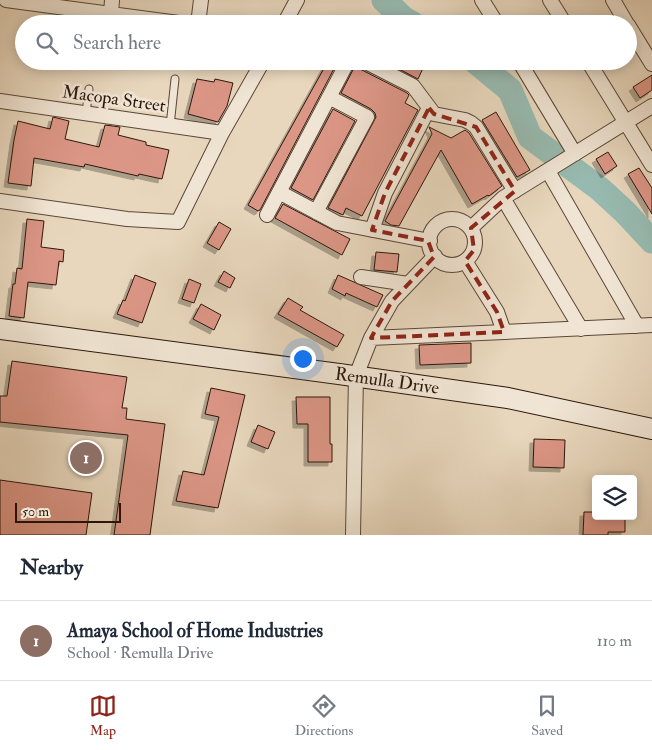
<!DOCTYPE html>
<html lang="en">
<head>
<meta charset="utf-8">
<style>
	:root { --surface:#fff; --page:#f6f6f7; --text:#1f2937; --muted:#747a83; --line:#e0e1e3; --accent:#8f2418 }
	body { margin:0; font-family:"IM FELL Double Pica",serif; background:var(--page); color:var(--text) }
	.controls { position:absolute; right:15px; bottom:15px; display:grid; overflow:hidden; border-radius:5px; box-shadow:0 2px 12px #0003 }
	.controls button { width:45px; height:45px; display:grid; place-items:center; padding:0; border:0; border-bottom:1px solid var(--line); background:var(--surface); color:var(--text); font:25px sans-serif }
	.scale { position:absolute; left:15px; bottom:12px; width:106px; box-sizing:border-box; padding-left:5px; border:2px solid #2c170c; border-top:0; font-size:14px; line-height:18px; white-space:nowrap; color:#2c170c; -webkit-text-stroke:4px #f0e5d4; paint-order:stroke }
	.you { position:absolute; left:302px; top:358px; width:18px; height:18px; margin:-12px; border:4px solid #fff; border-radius:50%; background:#1a73e8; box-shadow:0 0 0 8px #1a73e833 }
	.badge { display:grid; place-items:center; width:32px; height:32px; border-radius:50%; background:var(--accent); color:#fff; font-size:16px; font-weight:700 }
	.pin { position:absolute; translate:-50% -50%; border:2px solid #fff; box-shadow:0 1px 5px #0006 }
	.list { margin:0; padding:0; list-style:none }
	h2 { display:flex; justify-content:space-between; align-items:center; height:65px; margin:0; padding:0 20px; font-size:21px }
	h2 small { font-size:16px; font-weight:400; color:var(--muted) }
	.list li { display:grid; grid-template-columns:32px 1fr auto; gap:15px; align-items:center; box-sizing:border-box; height:80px; padding:0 20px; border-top:1px solid var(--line) }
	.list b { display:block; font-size:19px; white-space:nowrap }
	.list p { margin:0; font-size:16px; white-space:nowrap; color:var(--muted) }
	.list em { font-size:16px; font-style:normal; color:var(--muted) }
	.icon { flex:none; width:28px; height:28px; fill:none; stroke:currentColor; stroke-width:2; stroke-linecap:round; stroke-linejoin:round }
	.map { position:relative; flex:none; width:652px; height:535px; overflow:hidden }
	.search { position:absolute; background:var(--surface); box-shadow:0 2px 12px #0003; left:15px; right:15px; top:15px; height:55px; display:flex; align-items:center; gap:12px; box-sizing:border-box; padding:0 18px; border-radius:28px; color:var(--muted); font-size:19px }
	.sheet { height:145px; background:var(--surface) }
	nav { display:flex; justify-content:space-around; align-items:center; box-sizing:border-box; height:70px; border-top:1px solid var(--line); background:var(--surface); font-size:14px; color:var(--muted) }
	nav a { display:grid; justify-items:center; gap:2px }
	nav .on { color:var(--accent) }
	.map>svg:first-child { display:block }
</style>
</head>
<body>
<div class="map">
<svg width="652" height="535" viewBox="0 0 652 535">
	<defs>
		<filter id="shadow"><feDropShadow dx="-4" dy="4" stdDeviation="0" flood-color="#0004"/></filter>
	</defs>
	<rect width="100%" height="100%" fill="#e8d7bd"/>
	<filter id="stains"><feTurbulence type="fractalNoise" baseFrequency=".004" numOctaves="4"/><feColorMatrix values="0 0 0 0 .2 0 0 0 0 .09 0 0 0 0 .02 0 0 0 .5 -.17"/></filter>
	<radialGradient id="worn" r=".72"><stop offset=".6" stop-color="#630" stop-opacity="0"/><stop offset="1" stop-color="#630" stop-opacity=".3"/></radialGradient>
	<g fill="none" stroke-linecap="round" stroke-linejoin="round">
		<path stroke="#97bab0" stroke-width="25" d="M 384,0 L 404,19 L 413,24
			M 475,61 L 510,90 L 530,137 L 600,189 L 625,212 L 652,241"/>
	</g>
	<path fill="#dc9686" stroke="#2c170c" filter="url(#shadow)" d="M 328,61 L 338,61 L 260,210 L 258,211 L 248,205 Z
		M 384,61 L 415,61 L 424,66 L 418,79 Z
		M 356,64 L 360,69 L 407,93 L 409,95 L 405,103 L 418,110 L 362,216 L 346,208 L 343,215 L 328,208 L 376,117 L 375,113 L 371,109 L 341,93 Z
		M 652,75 L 652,90 L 640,98 L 633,87 Z
		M 197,79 L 214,82 L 215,79 L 233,83 L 227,106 L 218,122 L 188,114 Z
		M 333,109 L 355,121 L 313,200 L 291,188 Z
		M 496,112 L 530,170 L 517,177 L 482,120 Z
		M 53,117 L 69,121 L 65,139 L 99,147 L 105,125 L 120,127 L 118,135 L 146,142 L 146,145 L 169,150 L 162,179 L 139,174 L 138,176 L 85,164 L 84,167 L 34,158 L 31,186 L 8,183 L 14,140 L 18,121 L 50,129 Z
		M 429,127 L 451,138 L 465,130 L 469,133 L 502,186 L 489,196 L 488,195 L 472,204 L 441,150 L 399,226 L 391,225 L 385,221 L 432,134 Z
		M 608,152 L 617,166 L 605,174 L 596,159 Z
		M 639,168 L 652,188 L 652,214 L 628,174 Z
		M 283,204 L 350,239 L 342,255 L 275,218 Z
		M 27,219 L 44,221 L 41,247 L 64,250 L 63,262 L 59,261 L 56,285 L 28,282 L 24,318 L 9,316 L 13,284 L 15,284 L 17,268 L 22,269 Z
		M 219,222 L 231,229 L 219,250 L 207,243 Z
		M 376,252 L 399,254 L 397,272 L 374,270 Z
		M 224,271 L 235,278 L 230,288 L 218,282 Z
		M 135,275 L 156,283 L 142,323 L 117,314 L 123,300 L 125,301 Z
		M 338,275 L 383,295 L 377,307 L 346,293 L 345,296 L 332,289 Z
		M 189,279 L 201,284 L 194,303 L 182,299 Z
		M 288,298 L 303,307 L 300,310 L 344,335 L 337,347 L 278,314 Z
		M 201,304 L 221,315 L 214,330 L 193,319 Z
		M 471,343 L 471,363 L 420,365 L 419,345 Z
		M 12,361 L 127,377 L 122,408 L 127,408 L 126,419 L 165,424 L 150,535 L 114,535 L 128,435 L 0,422 L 0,396 L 7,396 Z
		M 211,388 L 245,395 L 218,508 L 176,501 L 183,471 L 204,475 L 219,417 L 205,414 Z
		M 296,397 L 330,397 L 330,444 L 332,444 L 332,462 L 308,462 L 308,424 L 297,424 Z
		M 258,425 L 275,432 L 268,449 L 251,442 Z
		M 534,439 L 565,440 L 564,468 L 533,467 Z
		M 0,480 L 92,493 L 86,535 L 0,535 Z
		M 584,512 L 596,512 L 596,516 L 625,517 L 625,532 L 608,532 L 608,535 L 583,535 Z"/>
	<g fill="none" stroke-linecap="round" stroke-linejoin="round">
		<defs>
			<path id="service" d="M 86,113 L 89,89
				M 170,126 L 175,79"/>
			<path id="minor" d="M 6,0 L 186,24
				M 482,0 L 497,24
				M 550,0 L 565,24
				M 613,0 L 627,24
				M 111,14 L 112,0
				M 198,24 L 201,0
				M 284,24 L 297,0
				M 628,25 L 652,64
				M 364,61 L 413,86 L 434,114 L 465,120 L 471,123 L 476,127 L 515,191
				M 519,61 L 575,154
				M 588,61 L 652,165
				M 0,101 L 222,133
				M 548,171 L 637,326
				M 279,192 L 337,223 L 430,241
				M 503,198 L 581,329
				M 0,201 L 127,219 L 178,222 L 222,133 L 263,61
				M 316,212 L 367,117 L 329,97
				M 267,215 L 348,61
				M429 242a23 23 0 1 1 46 0a23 23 0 1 1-46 0Z
				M 471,228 L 503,198 L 652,106
				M 372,230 L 385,193 L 429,108
				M 465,261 L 497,312 L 504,332 L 652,325
				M 361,277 L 408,284
				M 371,338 L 504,332
				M 353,535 L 356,376 L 371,338 L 392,301 L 435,256"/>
			<path id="secondary" d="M 0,329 L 339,374 L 508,398 L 652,429"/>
		</defs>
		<use href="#service" stroke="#5b4738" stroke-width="9"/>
		<use href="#minor" stroke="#5b4738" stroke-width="16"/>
		<use href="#secondary" stroke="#2c170c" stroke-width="22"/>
		<use href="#service" stroke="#f0e5d4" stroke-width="7"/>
		<use href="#minor" stroke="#f0e5d4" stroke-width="14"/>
		<use href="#secondary" stroke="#f0e5d4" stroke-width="20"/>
	</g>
	<path fill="none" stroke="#8f2418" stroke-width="4" stroke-dasharray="10 6" stroke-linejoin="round" d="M 429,108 L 434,114 L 476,127 L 515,191 L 471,228 L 474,250 L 465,261 L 497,312 L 504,332 L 371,338 L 392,301 L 434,257 L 428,241 L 372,230 L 385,193 Z"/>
	<g text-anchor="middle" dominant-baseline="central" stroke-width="5" stroke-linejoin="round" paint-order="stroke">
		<g font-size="18" fill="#2c170c" stroke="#f0e5d4">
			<text transform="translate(114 99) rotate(8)">Macopa Street</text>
			<text transform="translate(387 381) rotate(8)">Remulla Drive</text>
		</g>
	</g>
	<rect width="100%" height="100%" filter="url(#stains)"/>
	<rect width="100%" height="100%" fill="url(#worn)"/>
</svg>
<div class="controls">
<button><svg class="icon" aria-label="layers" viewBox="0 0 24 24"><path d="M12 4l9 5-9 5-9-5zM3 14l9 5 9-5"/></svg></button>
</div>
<div class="scale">50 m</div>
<div class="you"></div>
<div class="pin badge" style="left:86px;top:458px;background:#8d6e63">1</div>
<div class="search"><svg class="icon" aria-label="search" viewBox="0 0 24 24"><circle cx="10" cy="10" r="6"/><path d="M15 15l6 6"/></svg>Search here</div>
</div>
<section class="sheet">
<h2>Nearby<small></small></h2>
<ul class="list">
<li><span class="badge" style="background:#8d6e63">1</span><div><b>Amaya School of Home Industries</b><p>School · Remulla Drive</p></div><em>110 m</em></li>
</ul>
</section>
<nav>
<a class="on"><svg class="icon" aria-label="map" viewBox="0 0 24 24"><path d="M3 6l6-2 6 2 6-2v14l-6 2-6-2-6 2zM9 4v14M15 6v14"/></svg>Map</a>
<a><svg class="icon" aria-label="directions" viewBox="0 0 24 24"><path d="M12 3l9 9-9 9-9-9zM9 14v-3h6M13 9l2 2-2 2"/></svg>Directions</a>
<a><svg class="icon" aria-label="saved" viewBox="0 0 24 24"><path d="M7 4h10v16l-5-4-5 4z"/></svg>Saved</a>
</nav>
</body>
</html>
